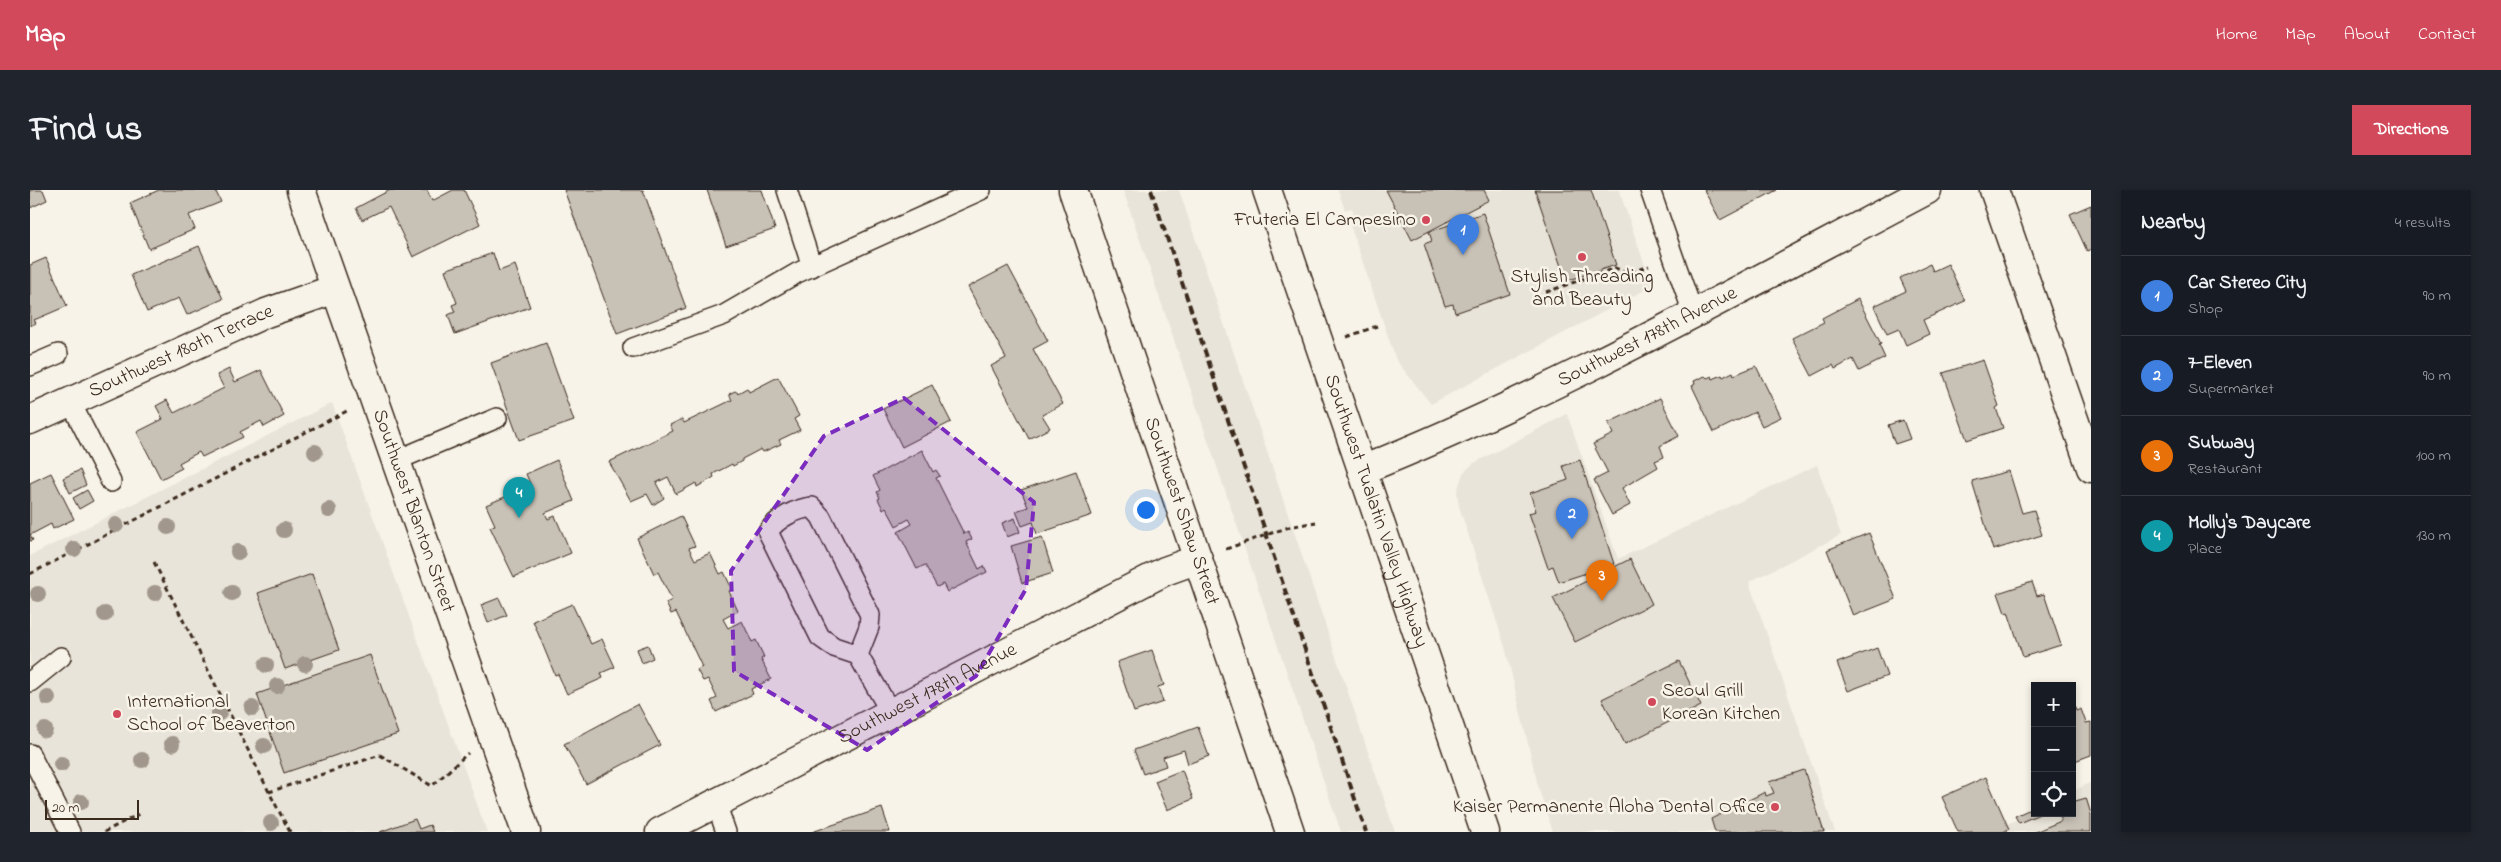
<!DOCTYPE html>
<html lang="en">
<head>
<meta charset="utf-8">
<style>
	:root { --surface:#171b24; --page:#20242c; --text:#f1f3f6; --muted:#9ea1a6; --line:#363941; --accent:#d1495b }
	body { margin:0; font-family:"Indie Flower",sans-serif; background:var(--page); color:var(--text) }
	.controls { position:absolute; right:15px; bottom:15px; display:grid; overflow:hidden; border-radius:0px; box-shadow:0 2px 8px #0003 }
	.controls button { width:45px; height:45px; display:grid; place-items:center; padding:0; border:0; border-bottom:1px solid var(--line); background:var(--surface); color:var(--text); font:25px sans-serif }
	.scale { position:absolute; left:15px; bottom:12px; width:94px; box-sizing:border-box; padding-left:5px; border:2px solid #3b2a1e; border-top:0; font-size:14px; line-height:18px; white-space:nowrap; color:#3b2a1e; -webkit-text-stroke:4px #f7f3e8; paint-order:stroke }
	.you { position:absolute; left:1115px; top:319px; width:18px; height:18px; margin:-12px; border:4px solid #fff; border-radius:50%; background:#1a73e8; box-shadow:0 0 0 8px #1a73e833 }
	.badge { display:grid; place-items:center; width:32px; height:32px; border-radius:50%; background:var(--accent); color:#fff; font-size:16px; font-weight:700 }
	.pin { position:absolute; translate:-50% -41px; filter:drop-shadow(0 1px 2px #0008) }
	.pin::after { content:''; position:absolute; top:26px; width:18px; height:15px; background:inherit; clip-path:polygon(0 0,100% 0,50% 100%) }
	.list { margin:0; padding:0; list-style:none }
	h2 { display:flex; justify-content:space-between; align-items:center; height:65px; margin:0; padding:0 20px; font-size:21px }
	h2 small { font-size:16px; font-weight:400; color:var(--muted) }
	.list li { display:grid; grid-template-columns:32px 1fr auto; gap:15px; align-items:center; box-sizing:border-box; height:80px; padding:0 20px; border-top:1px solid var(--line) }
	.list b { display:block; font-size:19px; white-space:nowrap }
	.list p { margin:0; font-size:16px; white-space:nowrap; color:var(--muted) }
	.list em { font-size:16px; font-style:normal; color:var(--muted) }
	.icon { flex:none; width:28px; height:28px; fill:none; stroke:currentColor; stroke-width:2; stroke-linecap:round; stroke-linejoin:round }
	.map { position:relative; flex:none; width:2061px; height:642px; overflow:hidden; border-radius:0px }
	header { display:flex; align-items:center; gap:30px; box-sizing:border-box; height:70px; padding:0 25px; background:var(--accent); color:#fff }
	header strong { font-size:24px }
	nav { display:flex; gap:28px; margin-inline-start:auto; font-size:18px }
	.intro { display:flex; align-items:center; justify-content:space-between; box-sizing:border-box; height:120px; padding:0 30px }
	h1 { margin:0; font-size:35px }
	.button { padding:12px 22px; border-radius:0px; background:var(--accent); color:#fff; font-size:18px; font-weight:700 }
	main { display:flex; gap:30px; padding:0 30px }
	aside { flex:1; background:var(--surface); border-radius:0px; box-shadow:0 2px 8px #0003 }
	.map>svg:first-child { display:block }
</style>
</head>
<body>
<header>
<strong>Map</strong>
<nav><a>Home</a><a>Map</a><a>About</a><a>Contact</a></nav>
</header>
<div class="intro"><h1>Find us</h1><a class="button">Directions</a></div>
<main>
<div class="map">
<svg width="2061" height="642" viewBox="0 0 2061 642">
	<rect width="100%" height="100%" fill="#f7f3e8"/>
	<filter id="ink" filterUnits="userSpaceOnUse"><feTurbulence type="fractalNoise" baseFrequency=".02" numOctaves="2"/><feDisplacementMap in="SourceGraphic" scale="10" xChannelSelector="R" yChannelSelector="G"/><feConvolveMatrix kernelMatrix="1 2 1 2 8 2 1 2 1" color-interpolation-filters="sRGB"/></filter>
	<g filter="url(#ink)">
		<path fill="#e9e4d9" d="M 1093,0 L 1149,0 L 1365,642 L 1311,642 Z
			M 1308,0 L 1589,0 L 1622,96 L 1401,214 L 1366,170 L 1317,26 L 1324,24 L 1322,18 L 1315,20 Z
			M 302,213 L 457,642 L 0,642 L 0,366 Z
			M 1537,224 L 1588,369 L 1787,275 L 1811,345 L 1719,392 L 1805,642 L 1523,642 L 1509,600 L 1475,457 L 1429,316 L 1427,302 L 1433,283 L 1444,273 Z
			M 2061,592 L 2061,642 L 1962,642 L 2005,620 L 2005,623 L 2042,623 L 2042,602 Z"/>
		<path fill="#c8c1b6" stroke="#3b2a1e" d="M 0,0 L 13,0 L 17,10 L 0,18 Z
			M 129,0 L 185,0 L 191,12 L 159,25 L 165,39 L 119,59 L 100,13 Z
			M 360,0 L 397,0 L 402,11 L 423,0 L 434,0 L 450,34 L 383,67 L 359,17 L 332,30 L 326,18 Z
			M 534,0 L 613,0 L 656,118 L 587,144 Z
			M 677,0 L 732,0 L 745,39 L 696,56 Z
			M 1356,0 L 1454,0 L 1459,10 L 1382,50 Z
			M 1505,0 L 1561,0 L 1586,75 L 1536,91 Z
			M 1674,0 L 1747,0 L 1690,30 Z
			M 2061,15 L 2061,59 L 2057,61 L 2040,24 Z
			M 1453,23 L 1480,104 L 1425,123 L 1423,114 L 1415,116 L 1394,54 L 1402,51 L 1399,42 Z
			M 169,56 L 193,109 L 157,125 L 149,108 L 117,122 L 101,85 Z
			M 463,63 L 469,81 L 485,75 L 500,117 L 425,144 L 418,125 L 425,122 L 422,115 L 427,113 L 415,80 Z
			M 16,68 L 37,116 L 4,130 L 6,133 L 0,136 L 0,75 Z
			M 1900,74 L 1903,81 L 1918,74 L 1935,111 L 1893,130 L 1899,144 L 1876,155 L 1869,139 L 1857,144 L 1844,116 L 1876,101 L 1870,88 Z
			M 978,76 L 1018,151 L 1003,159 L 1033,214 L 1012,225 L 1020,238 L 999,249 L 961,176 L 976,168 L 938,97 Z
			M 1828,109 L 1851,154 L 1849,155 L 1855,168 L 1829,181 L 1823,169 L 1805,179 L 1803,175 L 1782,186 L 1762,148 L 1794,132 L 1792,128 Z
			M 516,153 L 544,231 L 489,250 L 461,173 Z
			M 1953,170 L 1969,216 L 1966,218 L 1973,238 L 1937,250 L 1913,183 Z
			M 1726,176 L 1751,227 L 1732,236 L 1725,222 L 1684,242 L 1662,196 L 1665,194 L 1664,191 L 1675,186 L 1677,188 L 1682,186 L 1683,189 L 1692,185 L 1693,187 L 1703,182 L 1704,185 Z
			M 199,179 L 205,192 L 231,180 L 254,226 L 234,237 L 231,231 L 210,242 L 213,247 L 172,267 L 169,262 L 149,273 L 152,278 L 131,289 L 107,242 L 133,229 L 126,216 L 137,210 L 144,223 L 194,198 L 187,185 Z
			M 748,187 L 769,226 L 764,229 L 770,240 L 749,250 L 751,254 L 733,262 L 731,259 L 712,269 L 712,271 L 703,276 L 702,274 L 683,284 L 684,287 L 667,297 L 666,293 L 646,304 L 638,287 L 626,293 L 634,308 L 623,315 L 617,304 L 601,311 L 579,272 L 643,241 L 640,235 L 652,229 L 654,233 L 702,210 L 699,204 L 705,201 L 708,203 L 717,198 L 719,202 Z
			M 902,195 L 921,232 L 872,257 L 853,219 Z
			M 1630,208 L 1649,246 L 1630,256 L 1634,267 L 1625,271 L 1628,277 L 1592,298 L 1600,315 L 1582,325 L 1564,290 L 1578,283 L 1563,254 L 1583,244 L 1578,233 Z
			M 1873,230 L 1880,249 L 1865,254 L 1858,235 Z
			M 892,260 L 903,282 L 906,280 L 910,286 L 906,288 L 934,344 L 938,342 L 942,349 L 936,352 L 949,379 L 954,376 L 957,382 L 917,402 L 913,394 L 907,397 L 895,375 L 887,379 L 868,342 L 882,334 L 879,329 L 866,336 L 856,317 L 853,319 L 848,309 L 850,308 L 847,302 L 850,300 L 843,286 Z
			M 527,270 L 544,311 L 515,323 L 518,329 L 525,326 L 541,363 L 484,387 L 460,337 L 465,335 L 456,315 L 501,296 L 496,284 Z
			M 1550,270 L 1584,374 L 1529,392 L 1523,376 L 1518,378 L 1499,323 L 1506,321 L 1500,303 L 1538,290 L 1533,276 Z
			M 50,280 L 56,295 L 40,303 L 33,288 Z
			M 1046,281 L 1062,325 L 1007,344 L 1003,332 L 992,336 L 986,321 L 998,317 L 991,300 Z
			M 1979,281 L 1992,323 L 2004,320 L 2012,345 L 1963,360 L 1942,291 Z
			M 21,283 L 44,329 L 23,339 L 21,334 L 0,345 L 3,350 L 0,351 L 0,293 Z
			M 57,300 L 63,311 L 49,319 L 43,308 Z
			M 651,326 L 665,356 L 659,358 L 665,370 L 680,363 L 690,384 L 694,382 L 702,399 L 699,401 L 708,421 L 693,429 L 698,438 L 712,431 L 722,452 L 726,450 L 734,467 L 731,469 L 741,489 L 721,499 L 723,504 L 686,522 L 681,511 L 687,508 L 678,489 L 673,491 L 667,480 L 672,477 L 646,422 L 641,424 L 636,413 L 642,410 L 628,382 L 624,384 L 607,348 Z
			M 985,328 L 990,342 L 977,347 L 972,333 Z
			M 1839,343 L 1866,409 L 1823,426 L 1797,360 Z
			M 1012,347 L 1023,383 L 992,393 L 981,356 Z
			M 1600,369 L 1622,414 L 1545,452 L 1523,408 Z
			M 282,384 L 309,460 L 255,479 L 228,403 Z
			M 2002,392 L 2007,406 L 2014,404 L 2031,455 L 1993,467 L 1978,422 L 1975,423 L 1968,403 Z
			M 469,408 L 477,425 L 458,433 L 451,415 Z
			M 542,414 L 561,454 L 572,449 L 585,477 L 571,483 L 573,488 L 537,504 L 528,484 L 525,485 L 503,431 Z
			M 618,455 L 623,468 L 612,473 L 607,459 Z
			M 1847,458 L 1857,486 L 1818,501 L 1807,473 Z
			M 1122,460 L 1134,495 L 1128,497 L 1133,512 L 1104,522 L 1087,472 Z
			M 340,465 L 368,544 L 254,583 L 227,504 Z
			M 1649,471 L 1671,516 L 1595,554 L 1572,509 Z
			M 2042,509 L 2046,521 L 2051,519 L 2056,533 L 2061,532 L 2061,565 L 2042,572 Z
			M 608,514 L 630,555 L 556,594 L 534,554 Z
			M 1168,537 L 1179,566 L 1158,574 L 1154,560 L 1133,567 L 1136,576 L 1113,584 L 1104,560 Z
			M 1152,580 L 1163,609 L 1137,620 L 1125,591 Z
			M 1774,580 L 1794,642 L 1685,642 L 1681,629 L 1735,602 L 1736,606 L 1744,603 L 1739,592 Z
			M 1956,587 L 1979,639 L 1973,642 L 1928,642 L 1912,607 Z
			M 2056,608 L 2061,624 L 2061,642 L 2005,642 L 2031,631 L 2029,623 L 2042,623 L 2042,612 Z
			M 2005,617 L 2005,623 L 2012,623 L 1989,633 L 1985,626 Z
			M 852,618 L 860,642 L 782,642 Z
			M 385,629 L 389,639 L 400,635 L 403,642 L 350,642 Z"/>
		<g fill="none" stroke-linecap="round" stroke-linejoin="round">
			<defs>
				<path id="lane" d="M 757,0 L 782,77
					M 1620,0 L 1663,123
					M 603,158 L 694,125 L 767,83 L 951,0
					M 0,176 L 28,164
					M 40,211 L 81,292
					M 365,271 L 467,228
					M 828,465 L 804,457 L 790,447 L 738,342 C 747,328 766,319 782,317 L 791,327 L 840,425 L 839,437 L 828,465 L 861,523
					M 0,492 L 31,467
					M 0,564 L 40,642
					M 686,613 L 696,642"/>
				<g id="street">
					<path id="s1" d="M 271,0 L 496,642"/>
					<path id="s2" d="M 1043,0 L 1260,642"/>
					<path d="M 1964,0 L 2061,278"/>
					<path id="s3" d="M 0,230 L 236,123 L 305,99"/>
					<path id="s4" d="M 1332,280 C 1527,202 1711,98 1897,0"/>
					<path id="s5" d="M 630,642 L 1135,381 L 1168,369"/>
				</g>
				<g id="primary">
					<path id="s6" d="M 1237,0 L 1455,642"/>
				</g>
			</defs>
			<use href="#lane" stroke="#3b2a1e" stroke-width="22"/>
			<use href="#street" stroke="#3b2a1e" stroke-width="31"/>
			<use href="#primary" stroke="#3b2a1e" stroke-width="31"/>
			<path stroke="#3b2a1e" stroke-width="3" stroke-dasharray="5 4" stroke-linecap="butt" d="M 1516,102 L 1585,78 L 1598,83 L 1619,76
				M 1317,147 L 1347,136
				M 1196,359 L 1259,337 L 1286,332
				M 124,372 L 239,602
				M 0,384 L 317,221
				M 74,642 L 109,624
				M 260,642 L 239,602 L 350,565 L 402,596 L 438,563"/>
			<use href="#lane" stroke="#f7f3e8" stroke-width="19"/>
			<use href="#street" stroke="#f7f3e8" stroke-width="28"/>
			<use href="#primary" stroke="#f7f3e8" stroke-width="28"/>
			<path stroke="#3b2a1e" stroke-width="4" stroke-dasharray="8 4" stroke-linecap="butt" d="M 1121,0 L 1336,642"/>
		</g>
		<g fill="#a1978c">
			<circle cx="285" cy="262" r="8"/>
			<circle cx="299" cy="320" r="8"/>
			<circle cx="86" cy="335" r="8"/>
			<circle cx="138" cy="337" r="8"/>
			<circle cx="254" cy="340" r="8"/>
			<circle cx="44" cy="359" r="8"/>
			<circle cx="208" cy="362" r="8"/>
			<circle cx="125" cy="403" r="8"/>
			<circle cx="202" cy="403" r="8"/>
			<circle cx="8" cy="404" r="8"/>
			<circle cx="75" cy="424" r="8"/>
			<circle cx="275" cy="474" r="8"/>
			<circle cx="236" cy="475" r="8"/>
			<circle cx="247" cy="496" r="8"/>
			<circle cx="18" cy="508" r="8"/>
			<circle cx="222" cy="518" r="8"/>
			<circle cx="189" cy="523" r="8"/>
			<circle cx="15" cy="540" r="8"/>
			<circle cx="142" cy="554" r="8"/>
			<circle cx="234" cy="556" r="8"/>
			<circle cx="112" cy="570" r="8"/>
			<circle cx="31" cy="574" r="8"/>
			<circle cx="51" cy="612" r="8"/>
			<circle cx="241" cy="633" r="8"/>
		</g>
	</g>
	<path fill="#7b2cbf" fill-opacity="0.2" stroke="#7b2cbf" stroke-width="4" stroke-dasharray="10 6" stroke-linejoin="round" d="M 874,208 L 1004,312 L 996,399 L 946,486 L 837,560 L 704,481 L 701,381 L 794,246 Z"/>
	<g fill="#d1495b" stroke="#f7f3e8" stroke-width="2">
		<circle cx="1396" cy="30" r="5"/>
		<circle cx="1552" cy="67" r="5"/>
		<circle cx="1622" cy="512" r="5"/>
		<circle cx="87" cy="524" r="5"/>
		<circle cx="1745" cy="617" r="5"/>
	</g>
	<g text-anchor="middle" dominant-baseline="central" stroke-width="5" stroke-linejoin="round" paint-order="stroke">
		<g font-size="20" fill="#3b2a1e" stroke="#f7f3e8" text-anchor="end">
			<text x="1386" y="30">Fruteria El Campesino</text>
			<text x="1552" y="87" text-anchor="middle">Stylish Threading<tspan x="1552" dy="23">and Beauty</tspan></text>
			<text x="1632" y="501" text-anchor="start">Seoul Grill<tspan x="1632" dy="23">Korean Kitchen</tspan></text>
			<text x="97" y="512" text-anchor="start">International<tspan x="97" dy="23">School of Beaverton</tspan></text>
			<text x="1735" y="617">Kaiser Permanente Aloha Dental Office</text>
		</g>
		<g font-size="20" fill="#3b2a1e" stroke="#f7f3e8">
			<text stroke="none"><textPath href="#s4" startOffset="315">Southwest 178th Avenue</textPath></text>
			<text stroke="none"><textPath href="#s3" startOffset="166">Southwest 180th Terrace</textPath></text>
			<text stroke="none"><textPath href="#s1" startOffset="340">Southwest Blanton Street</textPath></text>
			<text stroke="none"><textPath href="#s2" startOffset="339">Southwest Shaw Street</textPath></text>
			<text stroke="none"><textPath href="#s6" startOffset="339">Southwest Tualatin Valley Highway</textPath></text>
			<text stroke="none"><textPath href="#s5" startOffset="301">Southwest 178th Avenue</textPath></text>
		</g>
	</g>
</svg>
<div class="controls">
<button>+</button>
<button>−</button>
<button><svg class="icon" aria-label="locate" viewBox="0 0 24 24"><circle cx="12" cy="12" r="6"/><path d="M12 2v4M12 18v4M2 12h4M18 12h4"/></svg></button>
</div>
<div class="scale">20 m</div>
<div class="you"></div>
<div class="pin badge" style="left:1433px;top:65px;background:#3f7fe0">1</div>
<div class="pin badge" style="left:1542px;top:349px;background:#3f7fe0">2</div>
<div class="pin badge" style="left:1572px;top:411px;background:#e8710a">3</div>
<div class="pin badge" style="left:489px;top:328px;background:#0f9aa8">4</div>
</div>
<aside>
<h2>Nearby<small>4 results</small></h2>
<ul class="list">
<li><span class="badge" style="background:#3f7fe0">1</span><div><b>Car Stereo City</b><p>Shop</p></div><em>90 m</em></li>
<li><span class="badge" style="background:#3f7fe0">2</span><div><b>7-Eleven</b><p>Supermarket</p></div><em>90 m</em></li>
<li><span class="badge" style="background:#e8710a">3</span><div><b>Subway</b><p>Restaurant</p></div><em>100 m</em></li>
<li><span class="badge" style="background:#0f9aa8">4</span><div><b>Molly's Daycare</b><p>Place</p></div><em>130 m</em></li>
</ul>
</aside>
</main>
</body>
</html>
